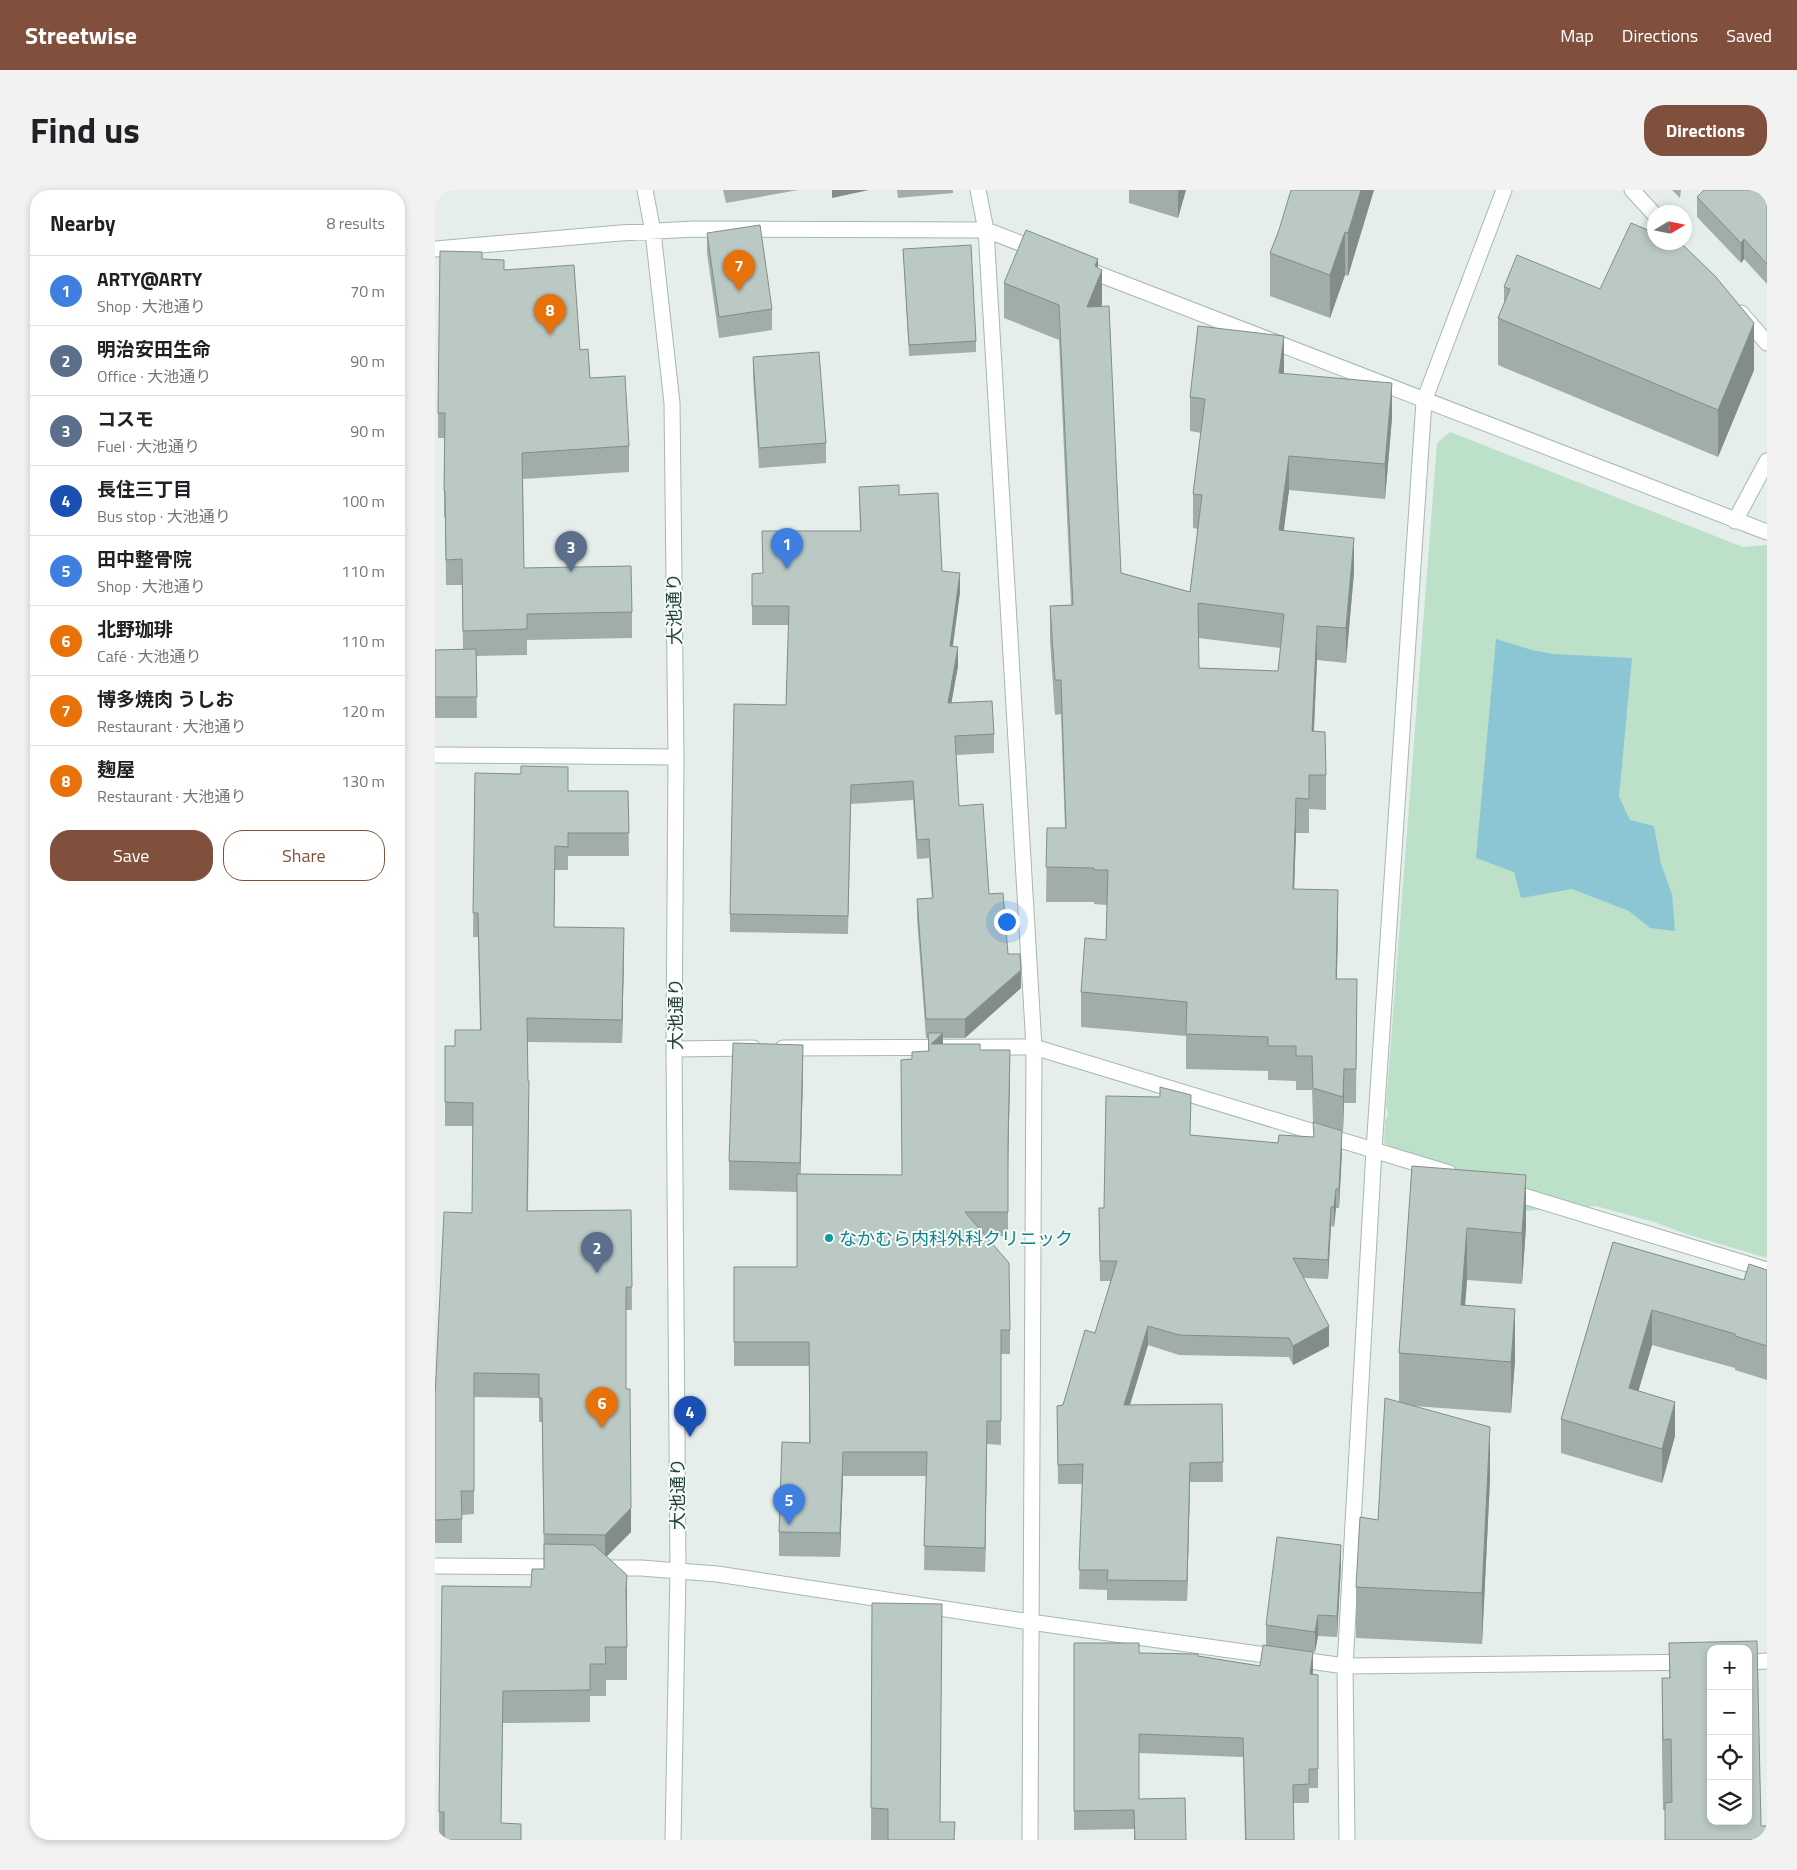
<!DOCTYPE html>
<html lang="en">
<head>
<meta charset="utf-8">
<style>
	:root { --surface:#fff; --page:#f2f2f2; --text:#202124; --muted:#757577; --line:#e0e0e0; --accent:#80503d }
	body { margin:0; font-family:"Titillium Web","Noto Sans JP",sans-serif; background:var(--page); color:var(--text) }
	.controls { position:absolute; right:15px; bottom:15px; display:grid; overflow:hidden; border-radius:10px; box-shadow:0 2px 8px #0003 }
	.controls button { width:45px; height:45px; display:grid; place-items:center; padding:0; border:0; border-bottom:1px solid var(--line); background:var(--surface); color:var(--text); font:25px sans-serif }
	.compass { position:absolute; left:1212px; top:15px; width:45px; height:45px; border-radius:50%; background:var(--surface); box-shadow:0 2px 8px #0003; rotate:80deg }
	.you { position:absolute; left:571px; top:731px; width:18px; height:18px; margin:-12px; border:4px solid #fff; border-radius:50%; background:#1a73e8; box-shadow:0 0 0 8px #1a73e833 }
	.badge { display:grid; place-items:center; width:32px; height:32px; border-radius:50%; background:var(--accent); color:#fff; font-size:16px; font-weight:700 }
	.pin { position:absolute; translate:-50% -41px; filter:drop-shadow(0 1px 2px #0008) }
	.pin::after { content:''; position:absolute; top:26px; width:18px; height:15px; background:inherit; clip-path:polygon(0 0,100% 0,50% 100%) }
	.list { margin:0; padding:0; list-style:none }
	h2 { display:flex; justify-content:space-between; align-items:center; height:65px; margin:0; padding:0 20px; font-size:21px }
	h2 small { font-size:16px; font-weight:400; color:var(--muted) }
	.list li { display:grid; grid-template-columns:32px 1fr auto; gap:15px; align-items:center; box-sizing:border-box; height:70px; padding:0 20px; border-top:1px solid var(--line) }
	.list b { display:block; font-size:19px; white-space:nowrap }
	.list p { margin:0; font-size:16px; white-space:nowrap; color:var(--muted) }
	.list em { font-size:16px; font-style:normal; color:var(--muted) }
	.actions { display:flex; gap:10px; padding:15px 20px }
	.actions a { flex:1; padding:11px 0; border:1px solid var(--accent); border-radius:20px; text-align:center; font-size:18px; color:var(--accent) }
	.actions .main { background:var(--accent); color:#fff }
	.icon { flex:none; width:28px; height:28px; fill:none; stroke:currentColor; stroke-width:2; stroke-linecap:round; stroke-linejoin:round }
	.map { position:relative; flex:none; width:1332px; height:1650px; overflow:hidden; border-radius:20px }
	header { display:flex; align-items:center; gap:30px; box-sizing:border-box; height:70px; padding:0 25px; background:var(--accent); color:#fff }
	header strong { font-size:24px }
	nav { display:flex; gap:28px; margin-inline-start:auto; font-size:18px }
	.intro { display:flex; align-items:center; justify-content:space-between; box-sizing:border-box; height:120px; padding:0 30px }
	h1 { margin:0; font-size:35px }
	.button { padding:12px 22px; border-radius:20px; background:var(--accent); color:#fff; font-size:18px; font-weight:700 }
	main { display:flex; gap:30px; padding:0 30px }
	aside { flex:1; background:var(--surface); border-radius:20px; box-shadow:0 2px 8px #0003 }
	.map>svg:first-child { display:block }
</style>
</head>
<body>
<header>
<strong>Streetwise</strong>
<nav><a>Map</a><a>Directions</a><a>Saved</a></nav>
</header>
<div class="intro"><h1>Find us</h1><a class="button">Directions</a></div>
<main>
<aside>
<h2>Nearby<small>8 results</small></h2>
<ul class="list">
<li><span class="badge" style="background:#3f7fe0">1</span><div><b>ARTY@ARTY</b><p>Shop · 大池通り</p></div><em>70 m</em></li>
<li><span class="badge" style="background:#5c6f8a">2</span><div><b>明治安田生命</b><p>Office · 大池通り</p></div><em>90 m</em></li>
<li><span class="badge" style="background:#5c6f8a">3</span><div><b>コスモ</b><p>Fuel · 大池通り</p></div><em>90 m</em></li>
<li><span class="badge" style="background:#1a4fb4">4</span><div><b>長住三丁目</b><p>Bus stop · 大池通り</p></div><em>100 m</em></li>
<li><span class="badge" style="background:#3f7fe0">5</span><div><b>田中整骨院</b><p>Shop · 大池通り</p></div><em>110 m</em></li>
<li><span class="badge" style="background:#e8710a">6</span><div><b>北野珈琲</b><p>Café · 大池通り</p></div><em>110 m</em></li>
<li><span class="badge" style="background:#e8710a">7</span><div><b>博多焼肉 うしお</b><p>Restaurant · 大池通り</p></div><em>120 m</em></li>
<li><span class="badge" style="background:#e8710a">8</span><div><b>麹屋</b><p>Restaurant · 大池通り</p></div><em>130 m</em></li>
</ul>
<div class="actions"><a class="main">Save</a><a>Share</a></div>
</aside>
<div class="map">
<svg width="1332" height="1650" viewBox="0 0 1332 1650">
	<rect width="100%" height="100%" fill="#e5eeeb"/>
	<path fill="#bde0c9" d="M 1015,242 L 1308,357 L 1332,355 L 1332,1068 L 1251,1044 L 1219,1032 L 1161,1016 L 1090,1021 L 1035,1006 L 949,953 L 950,931 L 953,925 L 951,915 L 1002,253 Z"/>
	<path fill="#8cc6d5" d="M 1061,449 L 1097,460 L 1118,464 L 1197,468 L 1184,607 L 1195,630 L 1219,636 L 1226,674 L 1237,704 L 1240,741 L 1215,738 L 1194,721 L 1137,699 L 1086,708 L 1079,682 L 1041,668 Z"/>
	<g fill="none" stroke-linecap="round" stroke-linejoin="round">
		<defs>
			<path id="minor" d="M 210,0 L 218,42 L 237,213 L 241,567 L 239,859 L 243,1380 L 238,1650
				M 543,0 L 551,40 L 599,857 L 595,1650
				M 1197,0 L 1220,25
				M 0,59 L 185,43 L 259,39 L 551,40 L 603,60
				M 648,78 L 1332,342
				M 1306,123 L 1332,153
				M 1300,331 L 1332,271
				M 0,565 L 241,567
				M 348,858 L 599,857 L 1014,983
				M 239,859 L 318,858
				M 1072,1001 L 1332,1080
				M 0,1376 L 129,1377
				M 164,1378 L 206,1378 L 282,1384 L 595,1432 L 910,1476 L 1276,1472
				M 1313,1472 L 1332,1471
				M 912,1650 L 910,1476 L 939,960 L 989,211 L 1069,0"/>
		</defs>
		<use href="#minor" stroke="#a7b7b3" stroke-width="17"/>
		<use href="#minor" stroke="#fff" stroke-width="15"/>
	</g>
	<path fill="#a0ada9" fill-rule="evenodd" d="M 288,0 L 363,0 L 291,13 Z
		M 462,0 L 518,0 L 518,3 L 463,8 Z
		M 694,0 L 751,0 L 743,28 L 694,13 Z
		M 939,0 L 913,86 L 910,85 L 895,128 L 835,106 L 835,63 L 844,40 Z
		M 1237,0 L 1246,0 L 1245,8 Z
		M 1332,0 L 1332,94 L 1309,69 L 1306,73 L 1262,27 L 1262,7 Z
		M 272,43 L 337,119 L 337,140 L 284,148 L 272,63 Z
		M 468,59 L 541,151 L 541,162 L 474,166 Z
		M 47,69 L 69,80 L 145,160 L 155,188 L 194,256 L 194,282 L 88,289 L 89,378 L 197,422 L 197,448 L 92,450 L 92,465 L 41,466 L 42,528 L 0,528 L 0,460 L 28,459 L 27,395 L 11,395 L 10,327 L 9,327 L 9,248 L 3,248 L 3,223 Z
		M 663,78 L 667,114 L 666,116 L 686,383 L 755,402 L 763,339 L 758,338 L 758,304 L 766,243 L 755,241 L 755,207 L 849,181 L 848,184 L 957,228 L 950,309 L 854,300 L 849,340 L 919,382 L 911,473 L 882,470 L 879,541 L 891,585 L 891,620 L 874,619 L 874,643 L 861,643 L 859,699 L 903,734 L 902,789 L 922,789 L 921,913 L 909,913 L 908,941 L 878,932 L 877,900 L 861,900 L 861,891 L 833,890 L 833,881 L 751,879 L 751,846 L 646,837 L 646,802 L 671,750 L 672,715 L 659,714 L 659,712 L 611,712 L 612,638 L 630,638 L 626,524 L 620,525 L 615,451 L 615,416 L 636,415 L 624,150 L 569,128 L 569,93 ZM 763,448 L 846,458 L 843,481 L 764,478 Z
		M 1069,97 L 1165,99 L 1319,180 L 1283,267 L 1063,175 L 1063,128 L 1069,115 Z
		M 318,167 L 391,253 L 391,273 L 324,278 L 318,187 Z
		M 424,297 L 464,305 L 507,381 L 525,402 L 518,456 L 523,476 L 516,513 L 559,544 L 559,563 L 521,565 L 524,616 L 573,764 L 586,798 L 530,848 L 508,848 L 508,854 L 545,860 L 575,884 L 573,972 L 573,1046 L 551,1046 L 575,1140 L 575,1164 L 566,1164 L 566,1255 L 552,1254 L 550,1382 L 489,1380 L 491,1286 L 408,1286 L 405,1367 L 344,1366 L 344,1342 L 374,1253 L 374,1176 L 299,1176 L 299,1077 L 362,1077 L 362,1002 L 294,1000 L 294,971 L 368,885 L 365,984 L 467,985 L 477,869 L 493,861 L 493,848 L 491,848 L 482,728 L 482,709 L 497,708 L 494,668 L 482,669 L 478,610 L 416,614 L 413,744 L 295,742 L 295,724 L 351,515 L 354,435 L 317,435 L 317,384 L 328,383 L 425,341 Z
		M 40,583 L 133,601 L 193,601 L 194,666 L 133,666 L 133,680 L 120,680 L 119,737 L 189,762 L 187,853 L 92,852 L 93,891 L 94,914 L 93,1021 L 196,1020 L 197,1120 L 191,1120 L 191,1199 L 196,1342 L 172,1366 L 192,1418 L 192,1490 L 171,1490 L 171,1506 L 155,1506 L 155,1532 L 68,1533 L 66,1633 L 86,1650 L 4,1650 L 4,1622 L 96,1397 L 109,1379 L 107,1232 L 104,1232 L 104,1208 L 39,1207 L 39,1324 L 27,1325 L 27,1353 L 0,1353 L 0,1206 L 37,1023 L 38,936 L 10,936 L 10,856 L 20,856 L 45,840 L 43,747 L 38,747 Z
		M 755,945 L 907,961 L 904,1018 L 901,1018 L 899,1037 L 896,1036 L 893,1089 L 868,1088 L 894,1156 L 858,1175 L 854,1167 L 744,1165 L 713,1155 L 695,1215 L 787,1214 L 788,1292 L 755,1292 L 752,1411 L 672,1410 L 672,1400 L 644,1399 L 647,1294 L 623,1294 L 622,1216 L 628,1215 L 660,1143 L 676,1091 L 665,1091 L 664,1018 L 669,1018 Z
		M 977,976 L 1091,1036 L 1087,1094 L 1032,1090 L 1030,1115 L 1080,1170 L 1076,1223 L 979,1216 L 1055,1289 L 1047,1454 L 921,1448 L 921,1397 L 943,1330 L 964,1211 L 964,1163 Z
		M 1178,1052 L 1309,1090 L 1332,1080 L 1332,1190 L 1300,1180 L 1300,1178 L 1217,1155 L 1203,1201 L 1240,1246 L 1227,1293 L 1126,1263 L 1126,1229 Z
		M 906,1376 L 902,1447 L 883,1446 L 880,1462 L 878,1462 L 878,1484 L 883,1485 L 883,1598 L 874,1598 L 874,1613 L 858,1613 L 859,1650 L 810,1650 L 808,1567 L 704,1563 L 704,1609 L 751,1650 L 699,1650 L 699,1639 L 639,1640 L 639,1453 L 704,1463 L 763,1466 L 825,1476 L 831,1455 L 831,1435 Z
		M 437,1413 L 505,1632 L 520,1650 L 436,1650 Z
		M 1234,1453 L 1326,1636 L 1332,1650 L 1230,1650 L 1230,1620 L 1228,1620 L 1227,1559 L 1227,1488 L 1234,1488 Z"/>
	<path fill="#828d89" d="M 397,0 L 434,0 L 397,8 Z
		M 743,0 L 751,0 L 743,28 Z
		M 926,0 L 939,0 L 913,86 L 913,43 Z
		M 910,42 L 910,85 L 895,128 L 895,85 Z
		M 1309,49 L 1309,69 L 1306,73 L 1306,53 Z
		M 663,69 L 663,89 L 667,80 L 667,114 L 652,151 L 652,117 L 660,76 Z
		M 1319,133 L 1319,180 L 1283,267 L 1283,220 Z
		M 849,146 L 849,181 L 844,218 L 844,183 Z
		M 957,193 L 957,228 L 950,309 L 950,274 Z
		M 854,266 L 854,300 L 844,374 L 844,340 Z
		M 919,348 L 919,382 L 911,473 L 911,438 Z
		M 525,383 L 525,402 L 515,475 L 515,456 Z
		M 882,436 L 882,470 L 877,576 L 877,541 Z
		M 523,457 L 523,476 L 513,532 L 513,513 Z
		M 861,608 L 861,643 L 858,734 L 858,699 Z
		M 903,700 L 903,734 L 901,823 L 901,789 Z
		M 189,738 L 189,762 L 187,853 L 187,830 Z
		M 586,780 L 586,798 L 530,848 L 530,829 Z
		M 508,843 L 508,867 L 496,854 Z
		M 368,855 L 368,885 L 365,1002 L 365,973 Z
		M 575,860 L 575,884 L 573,977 L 573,953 Z
		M 909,879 L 909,913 L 908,941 L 908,907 Z
		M 907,941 L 907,961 L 904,1018 L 904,999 Z
		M 1091,985 L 1091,1036 L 1087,1094 L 1087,1043 Z
		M 901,999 L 901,1018 L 899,1037 L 899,1017 Z
		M 896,1017 L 896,1036 L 893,1089 L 893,1070 Z
		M 1032,1038 L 1032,1090 L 1026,1166 L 1026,1115 Z
		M 1080,1119 L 1080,1170 L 1076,1223 L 1076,1172 Z
		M 1217,1120 L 1217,1155 L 1194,1233 L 1194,1198 Z
		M 713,1136 L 713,1155 L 689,1234 L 689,1215 Z
		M 894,1136 L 894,1156 L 858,1175 L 858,1156 Z
		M 1240,1212 L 1240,1246 L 1227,1293 L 1227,1259 Z
		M 552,1231 L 552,1254 L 550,1382 L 550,1358 Z
		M 1055,1237 L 1055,1289 L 1047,1454 L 1047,1403 Z
		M 408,1262 L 408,1286 L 405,1367 L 405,1343 Z
		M 755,1273 L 755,1292 L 752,1411 L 752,1391 Z
		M 196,1318 L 196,1342 L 170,1368 L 170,1345 Z
		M 906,1355 L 906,1376 L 902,1447 L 902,1426 Z
		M 192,1385 L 192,1418 L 191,1431 L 191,1399 Z
		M 883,1425 L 883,1446 L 880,1462 L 880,1442 Z
		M 878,1462 L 878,1481 L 875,1503 L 875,1484 Z"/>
	<path fill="#bac9c4" stroke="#828d89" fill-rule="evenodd" d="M 856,0 L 926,0 L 913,43 L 910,42 L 895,85 L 835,63 L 844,40 Z
		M 1269,0 L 1332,0 L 1332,74 L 1309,49 L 1306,53 L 1262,7 Z
		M 1196,33 L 1220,43 L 1220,52 L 1241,52 L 1249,56 L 1280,86 L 1319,133 L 1283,220 L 1063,128 L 1075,99 L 1069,97 L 1082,65 L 1165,99 Z
		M 325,35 L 337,119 L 284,127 L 272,43 Z
		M 591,40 L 663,69 L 660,76 L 667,80 L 652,117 L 674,116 L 686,383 L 755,402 L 767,305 L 758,304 L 770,209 L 755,207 L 763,136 L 849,146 L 844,183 L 957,193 L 950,274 L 854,266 L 844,340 L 919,348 L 911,438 L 882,436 L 877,541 L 890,542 L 891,585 L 874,585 L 874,609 L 861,608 L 858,699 L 903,700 L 901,789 L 922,789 L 921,879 L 909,879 L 908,907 L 878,898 L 877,866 L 861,866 L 861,856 L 833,856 L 833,847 L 751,844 L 752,812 L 646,802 L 650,748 L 671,750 L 673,680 L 659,680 L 659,678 L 611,677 L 612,638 L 631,638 L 626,490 L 620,490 L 615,416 L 638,415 L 624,115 L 569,93 ZM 763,413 L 849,424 L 843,481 L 764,478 Z
		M 536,55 L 541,151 L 474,155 L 468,59 Z
		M 5,61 L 47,62 L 47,69 L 69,70 L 69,80 L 139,75 L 145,160 L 153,159 L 155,188 L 190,186 L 194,256 L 87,263 L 89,378 L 196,376 L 197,422 L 92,424 L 92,439 L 28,441 L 27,369 L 11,370 L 10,301 L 9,301 L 10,223 L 3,223 Z
		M 384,162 L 391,253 L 324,258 L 318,167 Z
		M 464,295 L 464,305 L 503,303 L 507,381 L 525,383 L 515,456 L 523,457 L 513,513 L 557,511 L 559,544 L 520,546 L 524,616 L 548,614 L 554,704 L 568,703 L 573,764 L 585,764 L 586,780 L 530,829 L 491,829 L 482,709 L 498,708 L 494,649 L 482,650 L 478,591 L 416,595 L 413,726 L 295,724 L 299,514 L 351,515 L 354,416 L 317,416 L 317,384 L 328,383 L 327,341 L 426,341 L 424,297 Z
		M 41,459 L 42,507 L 0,507 L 0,460 Z
		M 86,576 L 133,577 L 133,601 L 193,601 L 194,643 L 133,643 L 133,657 L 120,656 L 119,737 L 189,738 L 187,830 L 92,828 L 93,891 L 94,891 L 92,1021 L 196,1020 L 197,1097 L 191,1097 L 191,1199 L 195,1199 L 196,1318 L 170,1345 L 109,1344 L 107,1208 L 104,1208 L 104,1184 L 39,1183 L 39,1301 L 26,1301 L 27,1329 L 0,1330 L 0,1206 L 9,1022 L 37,1023 L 38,913 L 10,912 L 10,856 L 20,856 L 20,840 L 46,840 L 43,723 L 38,723 L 40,583 L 86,584 Z
		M 493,843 L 508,843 L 496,854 L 545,854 L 545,860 L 575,860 L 573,953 L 573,1022 L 530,1022 L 574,1073 L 575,1140 L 566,1140 L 566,1231 L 552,1231 L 550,1358 L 489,1356 L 492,1262 L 408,1262 L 405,1343 L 344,1342 L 347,1252 L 375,1253 L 374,1152 L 299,1152 L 299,1077 L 362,1077 L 362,984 L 467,985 L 466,870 L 477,869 L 477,862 L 494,861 Z
		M 298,853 L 368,855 L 365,973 L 294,971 Z
		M 725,897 L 756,905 L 755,945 L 843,953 L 844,945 L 879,947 L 878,932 L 907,941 L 904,999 L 901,999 L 899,1017 L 896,1017 L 893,1070 L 858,1068 L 894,1136 L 858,1156 L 854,1148 L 744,1145 L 713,1136 L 689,1215 L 787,1214 L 788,1272 L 755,1273 L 752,1391 L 672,1390 L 673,1380 L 644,1380 L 648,1274 L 623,1275 L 622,1216 L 628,1215 L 650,1140 L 660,1143 L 682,1071 L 665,1071 L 664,1018 L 669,1018 L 671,906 L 725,907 Z
		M 977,976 L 1091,985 L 1087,1043 L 1032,1038 L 1026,1115 L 1080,1119 L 1076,1172 L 964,1163 Z
		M 1178,1052 L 1309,1090 L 1314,1074 L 1332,1080 L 1332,1156 L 1300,1146 L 1300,1144 L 1217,1120 L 1194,1198 L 1240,1212 L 1227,1259 L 1126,1229 Z
		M 950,1208 L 1055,1237 L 1047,1403 L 921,1397 L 925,1327 L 943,1330 Z
		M 842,1347 L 906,1355 L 902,1426 L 883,1425 L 880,1442 L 831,1435 Z
		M 109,1354 L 159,1355 L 192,1385 L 191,1399 L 192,1457 L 170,1457 L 171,1474 L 155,1474 L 155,1500 L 68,1501 L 66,1633 L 86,1634 L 86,1650 L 9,1650 L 9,1622 L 4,1622 L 7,1396 L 96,1397 L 97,1379 L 109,1379 Z
		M 437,1413 L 507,1414 L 505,1632 L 520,1632 L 519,1650 L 453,1650 L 453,1619 L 436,1618 Z
		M 1322,1451 L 1326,1636 L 1331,1636 L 1332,1650 L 1230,1650 L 1230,1613 L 1237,1612 L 1236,1549 L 1228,1550 L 1227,1488 L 1235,1488 L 1234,1453 ZM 1276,1459 L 1313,1459 L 1313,1631 L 1276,1631 Z
		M 639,1453 L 704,1453 L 704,1463 L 763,1464 L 763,1466 L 825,1476 L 828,1455 L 878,1462 L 875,1484 L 883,1485 L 883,1579 L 874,1579 L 874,1594 L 858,1595 L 859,1650 L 811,1650 L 808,1548 L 704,1544 L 704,1609 L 750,1608 L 751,1650 L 700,1650 L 699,1620 L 639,1621 Z"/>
	<circle fill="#0f9aa8" stroke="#f6fbf8" stroke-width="2" cx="394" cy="1048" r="5"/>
	<g text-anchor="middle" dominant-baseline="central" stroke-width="4" stroke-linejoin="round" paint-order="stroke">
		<g font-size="18" fill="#23413b" stroke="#f6fbf8">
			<text transform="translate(239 419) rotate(-91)">大池通り</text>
			<text transform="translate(240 824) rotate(-90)">大池通り</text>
			<text transform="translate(242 1304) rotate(-90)">大池通り</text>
		</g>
		<g font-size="18" fill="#0d838f" stroke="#f6fbf8" text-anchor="start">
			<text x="404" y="1048">なかむら内科外科クリニック</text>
		</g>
	</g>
</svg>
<div class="controls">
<button>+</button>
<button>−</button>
<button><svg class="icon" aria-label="locate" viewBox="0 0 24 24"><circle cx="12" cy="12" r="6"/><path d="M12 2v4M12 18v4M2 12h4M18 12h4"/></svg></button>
<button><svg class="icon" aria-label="layers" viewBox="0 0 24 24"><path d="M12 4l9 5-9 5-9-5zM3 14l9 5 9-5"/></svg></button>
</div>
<svg class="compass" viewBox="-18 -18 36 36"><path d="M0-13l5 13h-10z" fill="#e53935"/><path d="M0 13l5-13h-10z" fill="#757577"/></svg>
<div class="you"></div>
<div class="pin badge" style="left:352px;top:379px;background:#3f7fe0">1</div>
<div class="pin badge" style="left:162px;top:1083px;background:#5c6f8a">2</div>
<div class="pin badge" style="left:136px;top:382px;background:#5c6f8a">3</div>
<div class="pin badge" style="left:255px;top:1247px;background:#1a4fb4">4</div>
<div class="pin badge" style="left:354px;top:1335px;background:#3f7fe0">5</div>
<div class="pin badge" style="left:167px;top:1238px;background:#e8710a">6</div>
<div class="pin badge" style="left:304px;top:101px;background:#e8710a">7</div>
<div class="pin badge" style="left:115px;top:145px;background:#e8710a">8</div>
</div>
</main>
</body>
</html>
